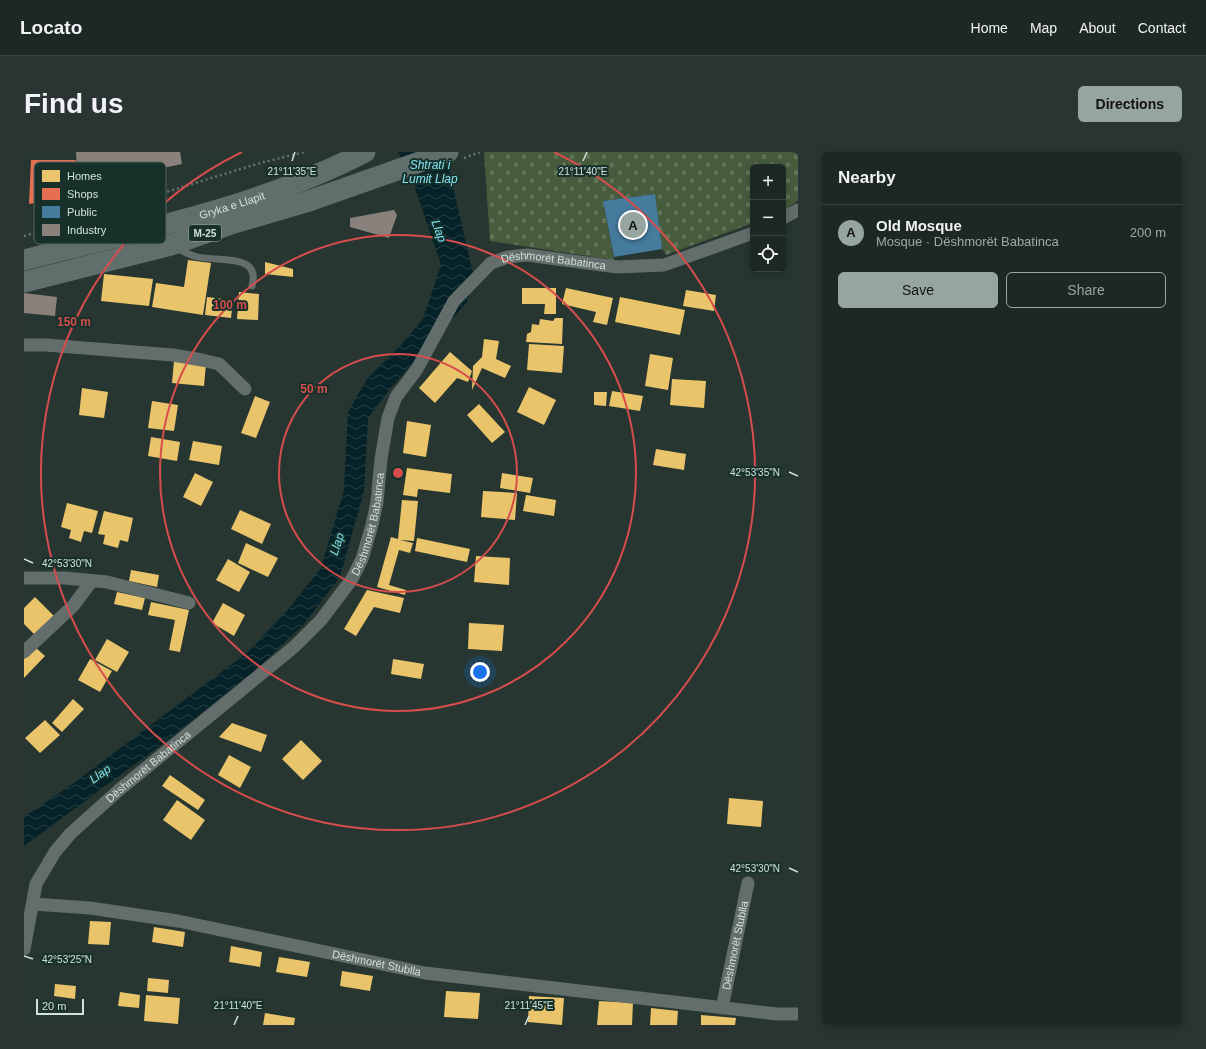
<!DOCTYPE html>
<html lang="en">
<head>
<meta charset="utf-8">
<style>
	:root { --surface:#1d2825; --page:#2a3432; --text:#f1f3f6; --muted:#a0a6a7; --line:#3b4442; --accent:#96a5a0 }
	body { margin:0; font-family:Arial,sans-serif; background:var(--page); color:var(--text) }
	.controls { position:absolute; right:12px; top:12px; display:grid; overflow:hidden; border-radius:6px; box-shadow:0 2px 10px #0003 }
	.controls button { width:36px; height:36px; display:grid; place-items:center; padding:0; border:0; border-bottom:1px solid var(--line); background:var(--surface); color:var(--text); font:20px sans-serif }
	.scale { position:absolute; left:12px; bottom:10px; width:48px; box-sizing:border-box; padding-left:4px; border:2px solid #d1e1db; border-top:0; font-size:11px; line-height:14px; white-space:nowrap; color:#d1e1db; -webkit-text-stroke:3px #17312a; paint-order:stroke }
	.you { position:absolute; left:456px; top:520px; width:14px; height:14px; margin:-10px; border:3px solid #fff; border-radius:50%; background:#1a73e8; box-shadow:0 0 0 6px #1a73e833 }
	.badge { display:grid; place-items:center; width:26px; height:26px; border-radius:50%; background:var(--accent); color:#111; font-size:13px; font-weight:700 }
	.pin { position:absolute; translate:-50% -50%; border:2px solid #fff; box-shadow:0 1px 4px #0006 }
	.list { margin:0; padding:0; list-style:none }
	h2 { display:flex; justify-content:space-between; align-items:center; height:52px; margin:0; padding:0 16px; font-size:17px }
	h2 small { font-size:13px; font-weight:400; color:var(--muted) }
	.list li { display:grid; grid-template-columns:26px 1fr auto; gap:12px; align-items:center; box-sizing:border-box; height:56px; padding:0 16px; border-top:1px solid var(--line) }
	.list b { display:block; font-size:15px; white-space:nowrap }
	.list p { margin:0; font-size:13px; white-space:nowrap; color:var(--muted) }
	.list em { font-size:13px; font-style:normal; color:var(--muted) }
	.actions { display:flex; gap:8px; padding:12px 16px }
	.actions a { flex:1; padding:9px 0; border:1px solid var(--accent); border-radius:6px; text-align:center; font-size:14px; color:var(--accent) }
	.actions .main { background:var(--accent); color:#111 }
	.icon { flex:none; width:22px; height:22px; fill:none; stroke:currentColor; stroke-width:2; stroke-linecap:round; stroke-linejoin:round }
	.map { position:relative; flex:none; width:774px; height:873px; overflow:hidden; border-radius:6px }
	header { display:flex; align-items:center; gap:24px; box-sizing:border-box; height:56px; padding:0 20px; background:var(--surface); border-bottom:1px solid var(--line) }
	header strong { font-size:19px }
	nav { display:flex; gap:22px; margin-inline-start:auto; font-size:14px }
	.intro { display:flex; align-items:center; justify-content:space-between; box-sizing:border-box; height:96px; padding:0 24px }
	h1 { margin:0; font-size:28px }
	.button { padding:10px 18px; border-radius:6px; background:var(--accent); color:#111; font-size:14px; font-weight:700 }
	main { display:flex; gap:24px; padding:0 24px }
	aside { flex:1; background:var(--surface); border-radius:6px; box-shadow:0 2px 10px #0003 }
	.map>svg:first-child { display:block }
</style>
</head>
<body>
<header>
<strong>Locato</strong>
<nav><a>Home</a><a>Map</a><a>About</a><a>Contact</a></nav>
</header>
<div class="intro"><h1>Find us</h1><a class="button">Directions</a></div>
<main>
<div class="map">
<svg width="774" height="873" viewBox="0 0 774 873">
	<defs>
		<pattern id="cemetery-stones" width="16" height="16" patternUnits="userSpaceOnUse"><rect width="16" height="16" fill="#475b3d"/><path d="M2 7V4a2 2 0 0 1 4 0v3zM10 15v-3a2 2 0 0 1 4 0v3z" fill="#607258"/></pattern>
		<pattern id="water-waves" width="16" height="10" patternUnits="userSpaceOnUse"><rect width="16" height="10" fill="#042227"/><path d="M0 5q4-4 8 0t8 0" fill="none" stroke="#284246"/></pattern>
	</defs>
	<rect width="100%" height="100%" fill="#273631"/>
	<path fill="url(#cemetery-stones)" d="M 460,0 L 774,0 L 774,48 L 759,60 L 759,15 L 729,15 L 729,71 L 642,103 L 638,97 L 630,42 L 579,49 L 590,108 L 466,89 Z"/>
	<path fill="url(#water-waves)" d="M 374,0 L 421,0 L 450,126 L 443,150 L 366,237 L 344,266 L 340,339 L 316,425 L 280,472 L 235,515 L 141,590 L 0,694 L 0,665 L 46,634 L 224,500 L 262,460 L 297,416 L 320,338 L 324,260 L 343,227 L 377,193 L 399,167 L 417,113 L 387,24 Z"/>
	<path fill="#e9c46a" d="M 164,108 L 187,111 L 179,163 L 128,155 L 132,131 L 160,135 Z
		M 241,110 L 269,117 L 269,125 L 241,122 Z
		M 80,122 L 129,127 L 125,154 L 77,149 Z
		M 498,136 L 532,136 L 532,162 L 520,162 L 521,152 L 498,152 Z
		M 542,136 L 589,146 L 583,173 L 569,170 L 572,160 L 538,152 Z
		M 662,138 L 692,143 L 690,159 L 659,154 Z
		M 215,140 L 235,142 L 234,168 L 213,167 Z
		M 183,145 L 209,148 L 207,166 L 181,163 Z
		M 596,145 L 661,158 L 656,183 L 591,170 Z
		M 531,166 L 539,166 L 538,192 L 502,190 L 503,182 L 507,180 L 508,172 L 515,173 L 516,167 L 529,169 Z
		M 460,187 L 475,189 L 472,207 L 487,214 L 481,226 L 458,216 L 448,238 L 449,214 L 458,205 Z
		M 505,192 L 540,194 L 538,221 L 503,218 Z
		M 426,200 L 448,219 L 444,230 L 433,226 L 411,251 L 395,236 Z
		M 626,202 L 649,206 L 644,238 L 621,234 Z
		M 150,209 L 182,212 L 180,234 L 148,231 Z
		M 648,227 L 682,229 L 680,256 L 646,253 Z
		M 505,235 L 532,248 L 520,273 L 493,260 Z
		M 58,236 L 84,240 L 80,266 L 55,263 Z
		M 588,239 L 619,244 L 616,259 L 585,254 Z
		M 570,240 L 583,240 L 582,254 L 570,253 Z
		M 231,244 L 246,250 L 232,286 L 217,281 Z
		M 128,249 L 154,253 L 150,279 L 124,276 Z
		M 455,252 L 481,280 L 468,291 L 443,263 Z
		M 383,269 L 407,273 L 402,305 L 379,301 Z
		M 127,285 L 156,290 L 153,309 L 124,304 Z
		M 169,289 L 198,294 L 195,313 L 165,308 Z
		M 632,297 L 662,302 L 660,318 L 629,313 Z
		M 383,316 L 428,322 L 426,341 L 394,337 L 393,345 L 379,343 Z
		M 171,321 L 189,330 L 177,354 L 159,345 Z
		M 478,321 L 509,326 L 506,341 L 476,336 Z
		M 459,339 L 493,341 L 491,368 L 457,365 Z
		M 502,343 L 532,348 L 530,364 L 499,359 Z
		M 378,348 L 394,349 L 390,389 L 376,388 L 389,391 L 386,401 L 375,398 L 365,433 L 382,438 L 381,443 L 353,435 L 367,385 L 374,387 Z
		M 43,351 L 74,359 L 68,381 L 60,379 L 57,390 L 45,386 L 47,378 L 37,375 Z
		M 216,358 L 247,372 L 238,392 L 207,377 Z
		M 80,359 L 109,366 L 104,390 L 96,388 L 94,396 L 79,392 L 81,383 L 74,382 Z
		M 393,386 L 446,397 L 443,410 L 391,399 Z
		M 222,391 L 254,406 L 244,425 L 214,411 Z
		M 452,404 L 486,406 L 485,433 L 450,430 Z
		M 204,407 L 226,420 L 215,440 L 192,428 Z
		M 107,418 L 135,423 L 133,435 L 105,429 Z
		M 343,438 L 380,446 L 376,461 L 350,455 L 332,484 L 320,477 Z
		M 93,440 L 121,446 L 118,458 L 90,452 Z
		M 11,445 L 32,466 L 13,485 L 0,472 L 0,456 Z
		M 127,450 L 165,458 L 156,500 L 145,498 L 151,468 L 124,463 Z
		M 199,451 L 221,463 L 210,484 L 188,471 Z
		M 445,471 L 480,473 L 478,499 L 444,497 Z
		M 83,487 L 105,500 L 93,520 L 71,508 Z
		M 11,495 L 21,504 L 0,526 L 0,507 Z
		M 66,507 L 88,519 L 76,540 L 54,528 Z
		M 369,507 L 400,512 L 397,527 L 367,522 Z
		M 49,547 L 60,557 L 38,580 L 28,571 Z
		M 21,568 L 36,583 L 16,601 L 1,586 Z
		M 208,571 L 243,583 L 237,600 L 195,585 Z
		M 277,588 L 298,609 L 279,628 L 258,607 Z
		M 205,603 L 227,615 L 216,636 L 194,623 Z
		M 146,623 L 181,648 L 174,658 L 138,634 Z
		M 705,646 L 739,649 L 737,675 L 703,672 Z
		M 153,648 L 181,668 L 167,688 L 139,668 Z
		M 66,769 L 87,770 L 85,793 L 64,792 Z
		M 130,775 L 161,780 L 159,795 L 128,790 Z
		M 207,794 L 238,800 L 236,815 L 205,810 Z
		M 255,805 L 286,810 L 283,825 L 252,820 Z
		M 318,819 L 349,824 L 346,839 L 316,834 Z
		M 124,826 L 145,828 L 144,841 L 123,839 Z
		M 31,832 L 52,834 L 51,847 L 30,844 Z
		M 422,839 L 456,841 L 454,867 L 420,865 Z
		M 96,840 L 116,843 L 115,856 L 94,854 Z
		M 122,843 L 156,846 L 154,872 L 120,869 Z
		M 505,844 L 540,846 L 538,873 L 504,870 Z
		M 575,849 L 609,851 L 608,873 L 573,873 Z
		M 627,856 L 654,859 L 653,873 L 626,873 Z
		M 241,861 L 271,866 L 270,873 L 239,873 Z
		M 677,863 L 712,866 L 711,873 L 677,873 Z"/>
	<path fill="#e76f51" d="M 7,8 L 52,8 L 48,45 L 5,52 Z"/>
	<path fill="#457b9d" d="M 631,42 L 638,97 L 590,105 L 579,49 Z"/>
	<path fill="#8a817c" d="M 52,0 L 156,0 L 158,12 L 54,34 Z
		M 370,58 L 373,63 L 365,86 L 326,75 L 326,66 Z
		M 0,141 L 33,145 L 31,164 L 0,161 Z"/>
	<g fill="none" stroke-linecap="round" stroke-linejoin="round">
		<path stroke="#68726f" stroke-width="2.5" stroke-dasharray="2 3" stroke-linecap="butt" d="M 440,6 L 456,0
			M 0,84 L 236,11 L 281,0"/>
		<path stroke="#636e6c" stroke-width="7" d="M 153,96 C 158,99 164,102 170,104 C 190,111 238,99 228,134"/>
		<g stroke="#636e6c" stroke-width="13">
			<path d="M 759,66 L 774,58"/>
			<path d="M 0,193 L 22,193 L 149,203 L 178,208 L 195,212 L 221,237"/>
			<path d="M 0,426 L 41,426 L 83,430 L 165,451"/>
			<path d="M 0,500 L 49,454 L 67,430"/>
			<path id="s1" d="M 9,752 L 66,756 L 154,769 L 401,821 L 753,862 L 774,862"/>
			<path id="s2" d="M 0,797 L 12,732 L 31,700 L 46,682 L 95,638 L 270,495 L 297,468 L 328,427 L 338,407 L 348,373 L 353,350 L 357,307 L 364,266 L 372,245 L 393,217 L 430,149 L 467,111 L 484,105 L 503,103 L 593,115 L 640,113 L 729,81"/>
			<path id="s3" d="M 698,856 L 724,731"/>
		</g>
		<g stroke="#606e6c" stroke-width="21">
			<path id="s4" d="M 0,108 C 114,79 236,55 341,0"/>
			<path d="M 0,130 L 147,93 L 207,72 L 282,50 L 424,0"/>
		</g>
	</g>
	<path fill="none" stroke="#d1e1db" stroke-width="1.5" d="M 268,9 L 271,0M 559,9 L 563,0M 765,320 L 774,324M 0,407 L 9,411M 765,716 L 774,720M 0,804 L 9,807M 210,873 L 214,864M 501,873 L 505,864"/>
	<g fill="none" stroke="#d54d4c" stroke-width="2">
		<circle cx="374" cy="321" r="119"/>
		<circle cx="374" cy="321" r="238"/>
		<path d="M530 0A357 357 0 1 1 218 0"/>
	</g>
	<g text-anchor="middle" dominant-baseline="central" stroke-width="4" stroke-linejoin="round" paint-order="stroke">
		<rect fill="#17312a" stroke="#99aca6" stroke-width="1" x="165" y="73" width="32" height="16" rx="3"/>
		<g font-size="10" font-weight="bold" fill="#d1e1db">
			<text x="181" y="81">M-25</text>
		</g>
		<g font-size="11" fill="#d1e1db" stroke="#17312a">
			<text stroke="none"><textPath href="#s4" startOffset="215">Gryka e Llapit</textPath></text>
			<text stroke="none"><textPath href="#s2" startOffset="926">Dëshmorët Babatinca</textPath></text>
			<text stroke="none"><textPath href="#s2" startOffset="566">Dëshmorët Babatinca</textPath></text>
			<text stroke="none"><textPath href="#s2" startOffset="230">Dëshmorët Babatinca</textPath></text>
			<text stroke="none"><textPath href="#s3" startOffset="64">Dëshmorët Stublla</textPath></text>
			<text stroke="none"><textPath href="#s1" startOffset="349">Dëshmorët Stublla</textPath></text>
		</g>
		<g font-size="12" font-style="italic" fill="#80e3f5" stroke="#17312a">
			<text x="406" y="13">Shtrati i<tspan x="406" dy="14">Lumit Llap</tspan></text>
			<text transform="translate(415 79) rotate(70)">Llap</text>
			<text transform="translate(313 392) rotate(-72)">Llap</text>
			<text transform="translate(76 622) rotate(-36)">Llap</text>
		</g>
	</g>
	<rect x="10" y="10" width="132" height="82" rx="6" fill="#17312a" stroke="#4f665f" stroke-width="1"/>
	<rect x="18" y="18" width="18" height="12" fill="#e9c46a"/>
	<rect x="18" y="36" width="18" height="12" fill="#e76f51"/>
	<rect x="18" y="54" width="18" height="12" fill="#457b9d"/>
	<rect x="18" y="72" width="18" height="12" fill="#8a817c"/>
	<g font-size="11" fill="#d1e1db">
		<text x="43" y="28">Homes</text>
		<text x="43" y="46">Shops</text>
		<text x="43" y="64">Public</text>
		<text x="43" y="82">Industry</text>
	</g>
	<g font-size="10" text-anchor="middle" fill="#d1e1db" stroke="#17312a" stroke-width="4" stroke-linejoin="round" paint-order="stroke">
		<text x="268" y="23">21°11'35"E</text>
		<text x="559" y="23">21°11'40"E</text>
		<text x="731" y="324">42°53'35"N</text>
		<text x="43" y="415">42°53'30"N</text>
		<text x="731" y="720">42°53'30"N</text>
		<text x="43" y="811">42°53'25"N</text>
		<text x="214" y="857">21°11'40"E</text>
		<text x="505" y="857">21°11'45"E</text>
	</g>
	<circle cx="374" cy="321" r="6" fill="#d54d4c" stroke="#17312a" stroke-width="2"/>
	<g font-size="12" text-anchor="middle" font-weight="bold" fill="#d54d4c" stroke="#17312a" stroke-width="4" stroke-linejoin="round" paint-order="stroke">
		<text x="206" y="157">100 m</text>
		<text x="50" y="174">150 m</text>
		<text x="290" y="241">50 m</text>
	</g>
</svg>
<div class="controls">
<button>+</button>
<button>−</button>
<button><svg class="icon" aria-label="locate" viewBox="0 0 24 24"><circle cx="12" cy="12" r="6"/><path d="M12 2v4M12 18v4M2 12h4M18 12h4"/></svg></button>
</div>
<div class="scale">20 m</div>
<div class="you"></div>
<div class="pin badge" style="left:609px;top:73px">A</div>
</div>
<aside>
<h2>Nearby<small></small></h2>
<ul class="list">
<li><span class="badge">A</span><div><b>Old Mosque</b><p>Mosque · Dëshmorët Babatinca</p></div><em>200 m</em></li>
</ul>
<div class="actions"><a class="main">Save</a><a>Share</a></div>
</aside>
</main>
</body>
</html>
